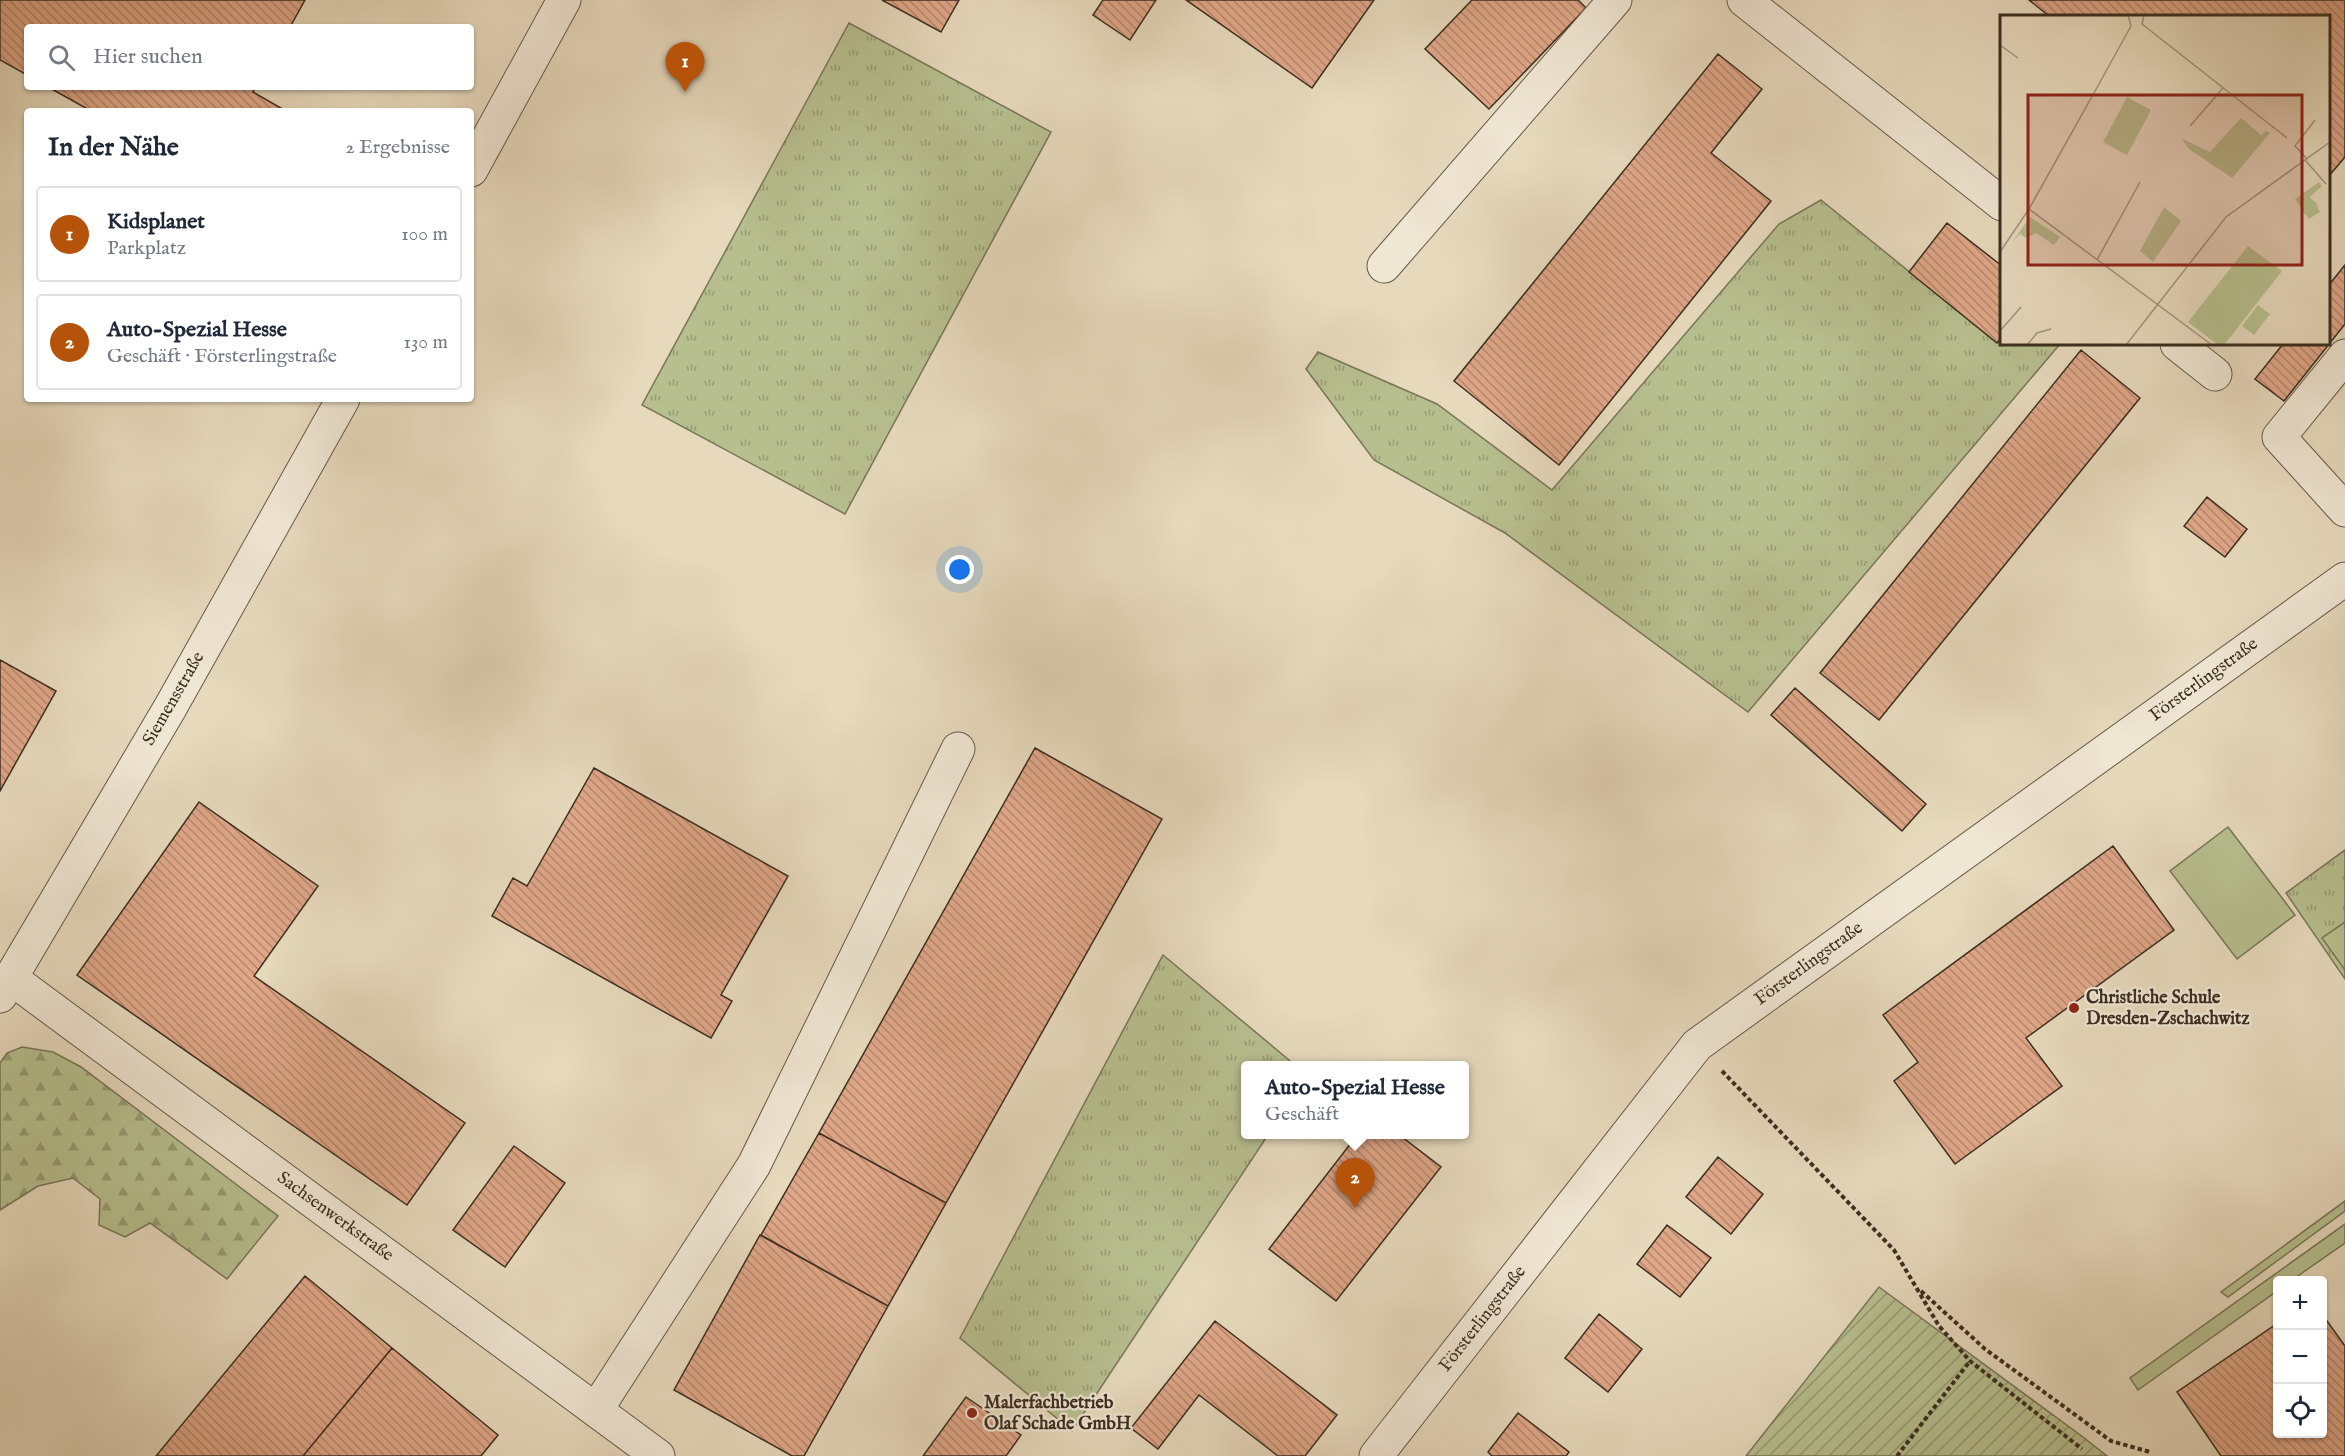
<!DOCTYPE html>
<html lang="de">
<head>
<meta charset="utf-8">
<style>
	:root { --surface:#fff; --page:#f2f2f3; --text:#1f2937; --muted:#747a83; --line:#e0e1e3; --accent:#b45309 }
	body { margin:0; font-family:"IM FELL English",serif; background:var(--page); color:var(--text) }
	.controls { position:absolute; right:18px; bottom:18px; display:grid; overflow:hidden; border-radius:6px; box-shadow:0 2px 4px #0004 }
	.controls button { width:54px; height:54px; display:grid; place-items:center; padding:0; border:0; border-bottom:2px solid var(--line); background:var(--surface); color:var(--text); font:30px sans-serif }
	.you { position:absolute; left:960px; top:570px; width:21px; height:21px; margin:-15px; border:4px solid #fff; border-radius:50%; background:#1a73e8; box-shadow:0 0 0 9px #1a73e833 }
	.badge { display:grid; place-items:center; width:39px; height:39px; border-radius:50%; background:var(--accent); color:#fff; font-size:20px; font-weight:700 }
	.pin { position:absolute; translate:-50% -50px; filter:drop-shadow(0 2px 3px #0008) }
	.pin::after { content:''; position:absolute; top:32px; width:21px; height:18px; background:inherit; clip-path:polygon(0 0,100% 0,50% 100%) }
	.popup { position:absolute; left:1241px; top:1061px; width:228px; height:78px; box-sizing:border-box; display:grid; place-content:center; border-radius:6px; background:var(--surface); filter:drop-shadow(0 2px 4px #0005); font-size:20px; white-space:nowrap; color:var(--muted) }
	.popup b { font-size:22px; color:var(--text) }
	.popup::after { content:''; position:absolute; left:50%; top:100%; margin-left:-12px; border:12px solid transparent; border-top-color:var(--surface) }
	.list { margin:0; padding:0; list-style:none }
	h2 { display:flex; justify-content:space-between; align-items:center; height:78px; margin:0; padding:0 24px; font-size:26px }
	h2 small { font-size:20px; font-weight:400; color:var(--muted) }
	.list li { display:grid; grid-template-columns:39px 1fr auto; gap:18px; align-items:center; box-sizing:border-box; height:96px; margin:0 12px 12px; padding:0 12px; border:2px solid var(--line); border-radius:6px }
	.list b { display:block; font-size:22px; white-space:nowrap }
	.list p { margin:0; font-size:20px; white-space:nowrap; color:var(--muted) }
	.list em { font-size:20px; font-style:normal; color:var(--muted) }
	.icon { flex:none; width:33px; height:33px; fill:none; stroke:currentColor; stroke-width:2; stroke-linecap:round; stroke-linejoin:round }
	.map { position:relative; flex:none; width:2345px; height:1456px; overflow:hidden }
	.search { position:absolute; background:var(--surface); box-shadow:0 2px 4px #0004; left:24px; top:24px; width:450px; height:66px; display:flex; align-items:center; gap:15px; box-sizing:border-box; padding:0 21px; border-radius:6px; color:var(--muted); font-size:22px }
	.panel { position:absolute; background:var(--surface); box-shadow:0 2px 4px #0004; left:24px; top:108px; width:450px; height:294px; border-radius:6px }
	.map>svg:first-child { display:block }
</style>
</head>
<body>
<div class="map">
<svg width="2345" height="1456" viewBox="0 0 2345 1456">
	<defs>
		<pattern id="grass-tufts" width="24" height="20" patternUnits="userSpaceOnUse" patternTransform="scale(1.5)"><rect width="24" height="20" fill="#b7bf8f"/><path d="M3 7l-1-3M5 7V3M7 7l1-3M15 17l-1-3M17 17v-4M19 17l1-3" fill="none" stroke="#969c74"/></pattern>
		<pattern id="forest-firs" width="22" height="20" patternUnits="userSpaceOnUse" patternTransform="scale(1.5)"><rect width="22" height="20" fill="#b7bf8f"/><path d="M5 1l3.5 6h-7zM16 11l3.5 6h-7z" fill="#969c74"/></pattern>
		<pattern id="garden-furrows" width="10" height="10" patternUnits="userSpaceOnUse" patternTransform="scale(1.5)"><rect width="10" height="10" fill="#b7bf8f"/><path d="M-1 1l2-2M0 10L10 0M9 11l2-2" fill="none" stroke="#969c74"/></pattern>
		<pattern id="building-back-hatch" width="6" height="6" patternUnits="userSpaceOnUse" patternTransform="scale(1.5)"><rect width="6" height="6" fill="#dfa687"/><path d="M-1 5l2 2M0 0l6 6M5-1l2 2" fill="none" stroke="#b6886e"/></pattern>
	</defs>
	<rect width="100%" height="100%" fill="#e6d9bc"/>
	<filter id="stains"><feTurbulence type="fractalNoise" baseFrequency=".00333" numOctaves="4"/><feColorMatrix values="0 0 0 0 .2 0 0 0 0 .09 0 0 0 0 .02 0 0 0 .5 -.17"/></filter>
	<radialGradient id="worn" r=".72"><stop offset=".6" stop-color="#630" stop-opacity="0"/><stop offset="1" stop-color="#630" stop-opacity=".3"/></radialGradient>
	<path fill="url(#grass-tufts)" stroke="#797658" stroke-width="1.5" d="M 849,23 L 1051,132 L 845,514 L 642,405 Z
		M 1821,200 L 1997,343 L 2001,339 L 2002,344 L 2060,344 L 1748,712 L 1505,533 L 1374,460 L 1306,369 L 1318,352 L 1437,404 L 1552,490 L 1779,224 Z
		M 2345,850 L 2345,979 L 2286,893 Z
		M 1163,955 L 1295,1065 L 1246,1066 L 1246,1134 L 1268,1135 L 1072,1431 L 960,1338 Z"/>
	<path fill="url(#forest-firs)" stroke="#797658" stroke-width="1.5" d="M 22,1047 L 53,1052 L 81,1067 L 278,1216 L 227,1279 L 150,1223 L 125,1237 L 99,1225 L 100,1199 L 73,1178 L 38,1186 L 0,1210 L 0,1063 L 7,1053 Z"/>
	<path fill="url(#garden-furrows)" stroke="#797658" stroke-width="1.5" d="M 1879,1287 L 2083,1437 L 2107,1456 L 1746,1456 Z"/>
	<path fill="#b7bf8f" stroke="#797658" stroke-width="1.5" d="M 2228,827 L 2295,915 L 2237,959 L 2170,871 Z
		M 2345,922 L 2345,970 L 2322,938 Z
		M 2345,1201 L 2345,1211 L 2228,1297 L 2221,1292 Z
		M 2345,1224 L 2345,1243 L 2292,1280 L 2278,1280 L 2277,1291 L 2138,1390 L 2130,1378 Z"/>
	<path fill="url(#building-back-hatch)" stroke="#3b2e20" stroke-width="1.5" d="M 0,0 L 305,0 L 290,27 L 27,27 L 27,75 L 0,60 Z
		M 882,0 L 959,0 L 941,32 Z
		M 1103,0 L 1156,0 L 1130,40 L 1093,15 Z
		M 1186,0 L 1374,0 L 1312,88 Z
		M 1472,0 L 1578,0 L 1586,8 L 1489,109 L 1425,49 Z
		M 2029,0 L 2345,0 L 2345,157 L 2328,177 L 2328,16 L 2049,16 Z
		M 1718,54 L 1762,89 L 1711,153 L 1771,201 L 1559,465 L 1454,381 Z
		M 48,87 L 256,87 L 253,92 L 286,111 L 91,111 Z
		M 1947,223 L 2002,266 L 2002,337 L 1997,343 L 1909,272 Z
		M 2345,265 L 2345,324 L 2284,401 L 2255,379 L 2283,344 L 2328,344 L 2328,286 Z
		M 2081,350 L 2140,398 L 1879,720 L 1820,673 Z
		M 2207,497 L 2247,529 L 2225,557 L 2184,526 Z
		M 0,660 L 56,691 L 0,791 Z
		M 1795,688 L 1926,804 L 1902,831 L 1771,715 Z
		M 1035,748 L 1162,819 L 946,1203 L 819,1133 Z
		M 594,768 L 788,876 L 721,995 L 732,1001 L 711,1038 L 492,916 L 513,878 L 527,886 Z
		M 199,802 L 318,886 L 254,976 L 465,1123 L 407,1205 L 77,975 Z
		M 2113,846 L 2174,930 L 2026,1038 L 2062,1086 L 1955,1164 L 1894,1081 L 1918,1062 L 1883,1015 Z
		M 819,1133 L 946,1203 L 888,1306 L 761,1235 Z
		M 1358,1134 L 1398,1134 L 1441,1167 L 1336,1301 L 1269,1249 Z
		M 514,1146 L 565,1183 L 505,1267 L 453,1230 Z
		M 1718,1157 L 1763,1194 L 1731,1234 L 1686,1197 Z
		M 1667,1225 L 1711,1258 L 1680,1297 L 1637,1264 Z
		M 760,1235 L 888,1306 L 804,1456 L 792,1456 L 674,1390 Z
		M 305,1276 L 392,1348 L 303,1456 L 156,1456 Z
		M 1599,1314 L 1642,1349 L 1608,1392 L 1565,1358 Z
		M 2322,1314 L 2345,1346 L 2345,1456 L 2221,1456 L 2177,1392 L 2278,1323 L 2278,1434 L 2322,1434 Z
		M 1215,1321 L 1337,1415 L 1305,1456 L 1278,1456 L 1199,1395 L 1158,1449 L 1131,1428 Z
		M 392,1348 L 498,1435 L 481,1456 L 303,1456 Z
		M 966,1397 L 1021,1435 L 1006,1456 L 923,1456 Z
		M 1518,1413 L 1569,1452 L 1566,1456 L 1492,1456 L 1488,1452 Z"/>
	<g fill="none" stroke-linecap="round" stroke-linejoin="round">
		<defs>
			<path id="minor" d="M 1744,0 L 2002,204
				M 471,170 L 564,0
				M 1384,266 L 1615,0
				M 2177,344 L 2215,374
				M 2345,356 L 2279,437 L 2345,510
				M 12,979 L 658,1456
				M 0,996 L 170,708 L 343,399
				M 596,1410 L 754,1165 L 958,749
				M 1376,1456 L 1697,1045 L 2345,579"/>
		</defs>
		<use href="#minor" stroke="#665947" stroke-width="35"/>
		<path stroke="#3b2e20" stroke-width="4" stroke-dasharray="4.5 3" stroke-linecap="butt" d="M 1722,1071 L 1894,1250 L 1939,1326 L 1970,1361 L 2082,1449
			M 1921,1291 L 1985,1349 L 2111,1441 L 2150,1452
			M 1897,1456 L 1970,1361"/>
		<use href="#minor" stroke="#efe6d3" stroke-width="33"/>
	</g>
	<g fill="#8f2418" stroke="#efe6d3" stroke-width="2">
		<circle cx="2074" cy="1008" r="6"/>
		<circle cx="972" cy="1413" r="6"/>
	</g>
	<g text-anchor="middle" dominant-baseline="central" stroke-width="4.5" stroke-linejoin="round" paint-order="stroke">
		<g font-size="18" fill="#3b2e20" stroke="#efe6d3">
			<text transform="translate(2204 680) rotate(-36)">Försterlingstraße</text>
			<text transform="translate(174 699) rotate(-60)">Siemensstraße</text>
			<text transform="translate(1809 964) rotate(-36)">Försterlingstraße</text>
			<text transform="translate(335 1217) rotate(36)">Sachsenwerkstraße</text>
			<text transform="translate(1483 1319) rotate(-52)">Försterlingstraße</text>
		</g>
		<g font-size="18" font-weight="bold" fill="#3b2e20" stroke="#efe6d3" text-anchor="start">
			<text x="2086" y="998">Christliche Schule<tspan x="2086" dy="21">Dresden-Zschachwitz</tspan></text>
			<text x="984" y="1403">Malerfachbetrieb<tspan x="984" dy="21">Olaf Schade GmbH</tspan></text>
		</g>
	</g>
	<g transform="translate(2000 15)">
		<rect width="330" height="330" fill="#e6d9bc"/>
		<path d="M 127,82 L 151,95 L 127,140 L 103,127 ZM 241,103 L 261,120 L 266,116 L 270,118 L 232,163 L 189,134 L 181,123 L 210,137 ZM 319,167 L 322,171 L 310,182 L 320,197 L 309,204 L 295,184 ZM 164,192 L 181,206 L 153,247 L 140,236 Z" fill="#b7bf8f"/>
		<path d="M 30,202 L 60,222 L 54,230 L 36,218 L 26,223 L 20,219 L 13,226 Z" fill="#b7bf8f"/>
		<path d="M 248,231 L 282,256 L 224,330 L 218,330 L 188,307 Z" fill="#b7bf8f"/>
		<path d="M302 193a8 8 0 1 1 16 0a8 8 0 1 1-16 0ZM 258,290 L 270,299 L 254,320 L 242,311 Z" fill="#b7bf8f"/>
		<path fill="none" stroke="#a2957e" stroke-width="1.5" d="M 144,0 L 142,9 L 287,123M 0,30 L 18,43M 190,111 L 223,73M 307,144 L 295,131 L 315,105M 305,145 L 326,169M 29,194 L 212,330M 0,237 L 29,194 L 99,69 L 131,11 L 128,0M 97,245 L 140,167M 0,316 L 21,292M 27,330 L 37,318 L 51,314M 126,330 L 226,202 L 330,127"/>
		<path fill="#8f2418" fill-opacity="0.15" stroke="#8f2418" stroke-width="3" d="M 28,80 L 302,80 L 302,250 L 28,250 Z"/>
		<rect width="330" height="330" fill="none" stroke="#3b2e20" stroke-width="3"/>
	</g>
	<rect width="100%" height="100%" filter="url(#stains)"/>
	<rect width="100%" height="100%" fill="url(#worn)"/>
</svg>
<div class="controls">
<button>+</button>
<button>−</button>
<button><svg class="icon" aria-label="locate" viewBox="0 0 24 24"><circle cx="12" cy="12" r="6"/><path d="M12 2v4M12 18v4M2 12h4M18 12h4"/></svg></button>
</div>
<div class="you"></div>
<div class="pin badge" style="left:685px;top:92px">1</div>
<div class="pin badge" style="left:1355px;top:1208px">2</div>
<div class="popup"><b>Auto-Spezial Hesse</b>Geschäft</div>
<div class="search"><svg class="icon" aria-label="search" viewBox="0 0 24 24"><circle cx="10" cy="10" r="6"/><path d="M15 15l6 6"/></svg>Hier suchen</div>
<section class="panel">
<h2>In der Nähe<small>2 Ergebnisse</small></h2>
<ul class="list">
<li><span class="badge">1</span><div><b>Kidsplanet</b><p>Parkplatz</p></div><em>100 m</em></li>
<li><span class="badge">2</span><div><b>Auto-Spezial Hesse</b><p>Geschäft · Försterlingstraße</p></div><em>130 m</em></li>
</ul>
</section>
</div>
</body>
</html>
